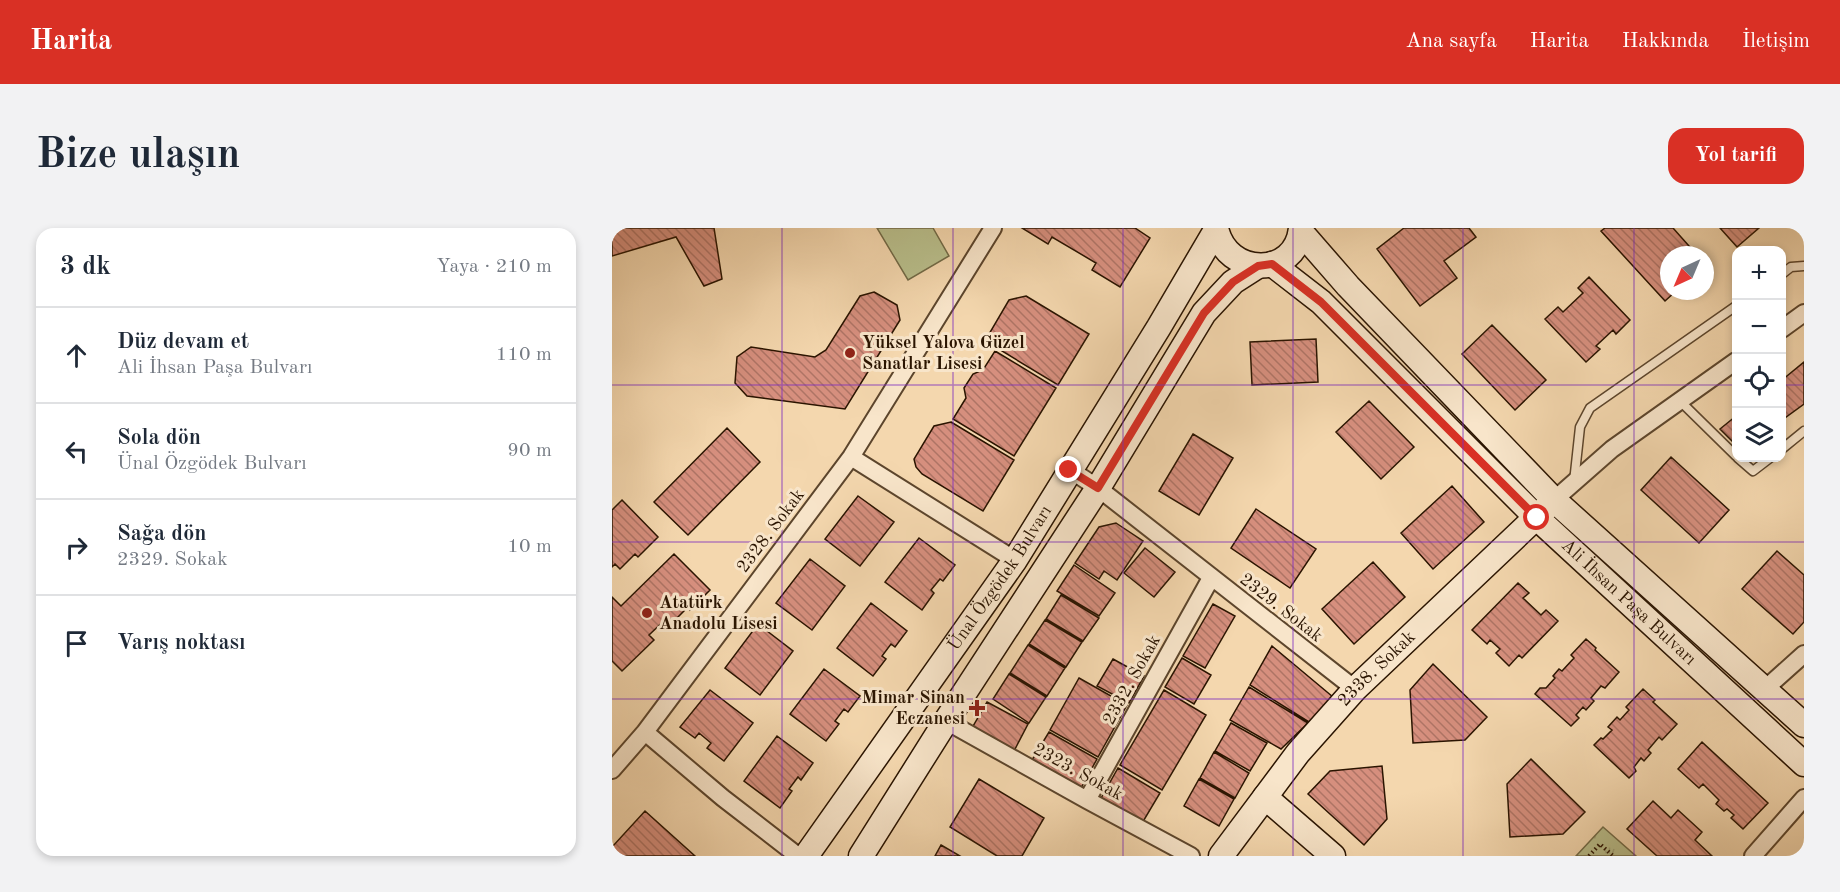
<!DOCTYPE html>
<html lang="tr">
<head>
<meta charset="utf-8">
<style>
	:root { --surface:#fff; --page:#f2f2f3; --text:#1f2937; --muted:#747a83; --line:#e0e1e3; --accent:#d93025 }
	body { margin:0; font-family:"Old Standard TT",serif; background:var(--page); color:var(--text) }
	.controls { position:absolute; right:18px; top:18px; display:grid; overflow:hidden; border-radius:12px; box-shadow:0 3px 9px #0003 }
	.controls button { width:54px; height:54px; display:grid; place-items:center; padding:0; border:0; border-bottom:2px solid var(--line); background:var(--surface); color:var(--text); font:30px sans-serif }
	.compass { position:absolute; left:1048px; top:18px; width:54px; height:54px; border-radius:50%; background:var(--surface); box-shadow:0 3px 9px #0003; rotate:224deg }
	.stop { position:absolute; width:18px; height:18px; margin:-14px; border:4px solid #d93025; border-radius:50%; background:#fff }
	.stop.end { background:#d93025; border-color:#fff; box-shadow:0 2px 6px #0008 }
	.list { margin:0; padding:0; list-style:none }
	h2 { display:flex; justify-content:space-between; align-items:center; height:78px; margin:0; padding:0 24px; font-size:26px }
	h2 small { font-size:20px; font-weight:400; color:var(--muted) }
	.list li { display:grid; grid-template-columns:39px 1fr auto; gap:18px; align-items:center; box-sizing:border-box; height:96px; padding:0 24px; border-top:2px solid var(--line) }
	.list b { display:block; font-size:22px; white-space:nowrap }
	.list p { margin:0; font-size:20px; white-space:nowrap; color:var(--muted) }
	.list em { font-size:20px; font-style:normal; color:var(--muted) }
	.icon { flex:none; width:33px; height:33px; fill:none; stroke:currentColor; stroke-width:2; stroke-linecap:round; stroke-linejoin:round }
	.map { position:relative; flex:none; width:1192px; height:628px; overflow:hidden; border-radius:18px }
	header { display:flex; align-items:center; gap:36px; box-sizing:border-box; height:84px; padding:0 30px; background:var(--accent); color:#fff }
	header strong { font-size:28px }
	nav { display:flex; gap:33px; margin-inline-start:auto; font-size:21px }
	.intro { display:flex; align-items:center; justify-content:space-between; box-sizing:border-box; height:144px; padding:0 36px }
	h1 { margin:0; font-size:42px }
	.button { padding:15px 27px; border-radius:18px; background:var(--accent); color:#fff; font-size:21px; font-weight:700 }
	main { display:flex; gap:36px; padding:0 36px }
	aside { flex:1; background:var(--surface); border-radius:18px; box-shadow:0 3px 9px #0003 }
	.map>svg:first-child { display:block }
</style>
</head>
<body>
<header>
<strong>Harita</strong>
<nav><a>Ana sayfa</a><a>Harita</a><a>Hakkında</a><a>İletişim</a></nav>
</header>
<div class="intro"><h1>Bize ulaşın</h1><a class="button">Yol tarifi</a></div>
<main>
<aside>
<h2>3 dk<small>Yaya · 210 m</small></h2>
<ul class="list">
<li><svg class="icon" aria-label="ahead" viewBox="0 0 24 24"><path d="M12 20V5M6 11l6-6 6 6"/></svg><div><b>Düz devam et</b><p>Ali İhsan Paşa Bulvarı</p></div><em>110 m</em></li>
<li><svg class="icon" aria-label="left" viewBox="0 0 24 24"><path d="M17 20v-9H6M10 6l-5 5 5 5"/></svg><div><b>Sola dön</b><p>Ünal Özgödek Bulvarı</p></div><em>90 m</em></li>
<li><svg class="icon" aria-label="right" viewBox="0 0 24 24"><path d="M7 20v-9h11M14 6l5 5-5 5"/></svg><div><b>Sağa dön</b><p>2329. Sokak</p></div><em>10 m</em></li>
<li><svg class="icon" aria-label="arrive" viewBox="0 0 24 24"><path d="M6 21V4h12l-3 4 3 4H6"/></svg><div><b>Varış noktası</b></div></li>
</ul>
</aside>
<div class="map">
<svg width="1192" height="628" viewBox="0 0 1192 628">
	<defs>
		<pattern id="grass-tufts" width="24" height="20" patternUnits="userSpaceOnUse" patternTransform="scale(1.5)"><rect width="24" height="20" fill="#b9bf8c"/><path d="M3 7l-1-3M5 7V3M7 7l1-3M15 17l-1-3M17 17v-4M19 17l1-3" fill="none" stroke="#9fa377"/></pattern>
		<pattern id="building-back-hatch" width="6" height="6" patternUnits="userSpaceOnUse" patternTransform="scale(1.5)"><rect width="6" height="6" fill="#d68f7e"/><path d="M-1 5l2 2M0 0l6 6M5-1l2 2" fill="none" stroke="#ae7465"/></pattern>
	</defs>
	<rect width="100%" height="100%" fill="#f4d7ae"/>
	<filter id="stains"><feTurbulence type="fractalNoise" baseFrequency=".00333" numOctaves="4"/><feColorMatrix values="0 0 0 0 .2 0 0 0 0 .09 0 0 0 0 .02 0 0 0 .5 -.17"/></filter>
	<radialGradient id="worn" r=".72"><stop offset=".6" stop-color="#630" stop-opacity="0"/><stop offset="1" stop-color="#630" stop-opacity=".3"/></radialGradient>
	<path fill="url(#grass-tufts)" stroke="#726a46" stroke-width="1.5" d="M 991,599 L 1024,628 L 964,628 Z"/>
	<path fill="#b9bf8c" stroke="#726a46" stroke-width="1.5" d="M 265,0 L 321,0 L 337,28 L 296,52 Z"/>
	<path fill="url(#building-back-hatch)" stroke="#2a1400" stroke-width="1.5" d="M 0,0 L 102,0 L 110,51 L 92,58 L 64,9 L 0,28 Z
		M 410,0 L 523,0 L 538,10 L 508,59 L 480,42 L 484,35 L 440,9 L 436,16 Z
		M 792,0 L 857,0 L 864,9 L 832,33 L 845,50 L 808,78 L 765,21 Z
		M 993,0 L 1061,0 L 1085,27 L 1057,27 L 1057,63 L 1064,63 L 1053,73 L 989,3 Z
		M 1108,0 L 1147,0 L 1125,19 Z
		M 977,49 L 1018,92 L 1004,106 L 1001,102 L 984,118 L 988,121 L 974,134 L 933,91 L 946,79 L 951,84 L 971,65 L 966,60 Z
		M 262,64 L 285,77 L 288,92 L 233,181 L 135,168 L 123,155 L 125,129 L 139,119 L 203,129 L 214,122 L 248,68 Z
		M 414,68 L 477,106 L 446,157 L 385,120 L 379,113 L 377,106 L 397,72 Z
		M 880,97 L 934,152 L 903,182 L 850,126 Z
		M 704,111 L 706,154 L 640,157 L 638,114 Z
		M 383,123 L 444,160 L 402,228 L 341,191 L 354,170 L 352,160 L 361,146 L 371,142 Z
		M 1192,134 L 1192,176 L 1170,192 L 1170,152 Z
		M 757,173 L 802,219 L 769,251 L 724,204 Z
		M 1124,188 L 1124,217 L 1108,201 Z
		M 339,194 L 402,232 L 371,283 L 310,246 L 304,239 L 302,231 L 322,198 Z
		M 115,200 L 148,234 L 76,307 L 42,274 Z
		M 581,206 L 621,230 L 587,287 L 547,263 Z
		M 1059,229 L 1117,282 L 1087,315 L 1029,262 Z
		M 840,258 L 872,294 L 821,341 L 789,305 Z
		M 246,268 L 282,294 L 248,338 L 213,311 Z
		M 10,272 L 46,309 L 26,329 L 23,326 L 8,341 L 3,336 L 0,339 L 0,282 Z
		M 644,281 L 704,321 L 678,360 L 619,320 Z
		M 504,295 L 531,313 L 505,352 L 492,343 L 487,351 L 463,335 L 487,299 Z
		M 307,310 L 343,337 L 331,353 L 328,351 L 319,362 L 322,365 L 310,382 L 273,354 Z
		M 533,320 L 563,344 L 542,369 L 512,345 Z
		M 1165,323 L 1192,347 L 1192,394 L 1181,406 L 1130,361 Z
		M 62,326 L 98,362 L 78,382 L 76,379 L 61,394 L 56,389 L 37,407 L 42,412 L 10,443 L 0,433 L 0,369 L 9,378 Z
		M 198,331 L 233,358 L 200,402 L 164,375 Z
		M 761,334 L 793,369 L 742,416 L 710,381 Z
		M 462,337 L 503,365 L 487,388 L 445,363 Z
		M 906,355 L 917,365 L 911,370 L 929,387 L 934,382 L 946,393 L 910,430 L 907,427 L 897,438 L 884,425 L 888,421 L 878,412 L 875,416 L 860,402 Z
		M 449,367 L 487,390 L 471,413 L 434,391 Z
		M 259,375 L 295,403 L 283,419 L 279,416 L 270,428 L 274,431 L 261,448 L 225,420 Z
		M 601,376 L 623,388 L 593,440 L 571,428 Z
		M 433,392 L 470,414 L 454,439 L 417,416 Z
		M 146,396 L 181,423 L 148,467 L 113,440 Z
		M 974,411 L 984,420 L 983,422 L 1007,444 L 993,460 L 989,458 L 979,470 L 982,473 L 974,482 L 971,479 L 964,487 L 967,490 L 959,498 L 923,466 L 928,460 L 934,460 L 943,450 L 941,448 L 947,441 L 950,443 L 962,430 L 959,427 Z
		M 416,417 L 453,440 L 435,468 L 398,445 Z
		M 660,418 L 721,469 L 697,494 L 638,457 Z
		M 570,430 L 599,447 L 582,476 L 553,459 Z
		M 501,431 L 532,448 L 517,475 L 485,458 Z
		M 821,436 L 875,489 L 853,512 L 801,515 L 798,462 Z
		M 212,441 L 248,468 L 236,484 L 232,481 L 223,493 L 227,496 L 214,513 L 178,486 Z
		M 397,446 L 434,469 L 417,495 L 381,471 Z
		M 467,450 L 515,477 L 486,529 L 438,502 Z
		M 637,459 L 696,495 L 669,521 L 618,492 Z
		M 1031,461 L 1043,472 L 1041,474 L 1065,496 L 1050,512 L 1047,509 L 1036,522 L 1039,525 L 1032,533 L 1029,530 L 1022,539 L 1024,543 L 1017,550 L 982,517 L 989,510 L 991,511 L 1000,502 L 996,499 L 1005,489 L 1008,492 L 1017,482 L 1014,479 Z
		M 98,462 L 141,495 L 112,533 L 95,520 L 99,515 L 87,505 L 83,510 L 68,499 Z
		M 552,462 L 594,487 L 550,562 L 508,537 Z
		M 375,474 L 416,496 L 402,523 L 360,500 Z
		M 619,495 L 655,515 L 638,543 L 603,523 Z
		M 437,504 L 485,531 L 469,560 L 420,532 Z
		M 165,508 L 201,535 L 189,552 L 186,549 L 177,561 L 180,563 L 168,580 L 132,553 Z
		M 1090,514 L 1156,575 L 1131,601 L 1119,590 L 1122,587 L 1115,581 L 1112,583 L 1104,576 L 1107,572 L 1091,556 L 1087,560 L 1066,541 Z
		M 602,524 L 637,545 L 623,570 L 588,550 Z
		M 919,531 L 973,584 L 951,606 L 898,609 L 895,556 Z
		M 770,538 L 775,591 L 752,617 L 696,566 L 718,543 Z
		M 506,540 L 548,565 L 529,597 L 488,572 Z
		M 367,551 L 432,590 L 410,628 L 385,628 L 338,599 Z
		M 587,551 L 622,571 L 607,598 L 572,578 Z
		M 1041,573 L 1059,590 L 1066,582 L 1090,604 L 1083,612 L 1100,628 L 1045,628 L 1015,601 Z
		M 33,583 L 83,628 L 0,628 L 0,619 Z
		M 329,617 L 348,628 L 323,628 Z"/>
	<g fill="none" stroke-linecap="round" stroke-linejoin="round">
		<defs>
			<path id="lane" d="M 1170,46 L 1179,39 L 1192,38
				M 1068,173 L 1124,228
				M 1170,221 L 1192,203
				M 1126,230 L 1141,243 L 1158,230
				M 962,254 L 968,199 L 978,180 L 1124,78"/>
			<path id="street" d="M 1170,101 L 1192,85
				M 239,229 L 403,332
				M 457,241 L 486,260 L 743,461
				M 942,272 L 1000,221 L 1124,133
				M 1153,461 L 1192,426
				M 334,493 L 475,572 L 579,628
				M 33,504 L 111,570 L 186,628
				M 0,542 L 33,504 L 239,229 L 381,0
				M 475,572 L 599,350
				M 1141,628 L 1192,570"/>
			<g id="secondary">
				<path d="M 604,0 C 614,49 684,51 689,0"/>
				<path d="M 689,4 L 736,58 L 942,272 L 1192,497"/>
				<path id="s1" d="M 660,36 L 709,74 L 925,290 L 1192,536"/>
				<path d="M 653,569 L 721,628"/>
				<path id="s2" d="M 194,628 L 403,332 L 547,99 L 604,2"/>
				<path d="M 249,628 L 334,493 L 486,260 L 592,85 L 621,54 L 646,38"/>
				<path id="s3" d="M 609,628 L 686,525 L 743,461 L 936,278"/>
			</g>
		</defs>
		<use href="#lane" stroke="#5c452c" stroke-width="11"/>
		<use href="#street" stroke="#5c452c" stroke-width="20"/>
		<use href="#secondary" stroke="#2a1400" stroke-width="27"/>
		<path stroke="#2a1400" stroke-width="4" stroke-dasharray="1.5 3" stroke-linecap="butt" d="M 977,628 L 988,616 L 1001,628"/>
		<use href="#lane" stroke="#f8e5ca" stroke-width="8"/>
		<use href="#street" stroke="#f8e5ca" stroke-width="16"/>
		<use href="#secondary" stroke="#f8e5ca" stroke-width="24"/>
	</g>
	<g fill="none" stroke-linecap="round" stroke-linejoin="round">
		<path stroke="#d93025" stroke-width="8" d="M 457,242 L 486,260 L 592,85 L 621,54 L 646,38 L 660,36 L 709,74 L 925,290"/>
	</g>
	<path fill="none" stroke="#7b2cbf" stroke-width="1.5" stroke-opacity="0.55" d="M 170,0 L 170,628M 341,0 L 341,628M 511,0 L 511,628M 681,0 L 681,628M 851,0 L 851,628M 1022,0 L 1022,628M 0,157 L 1124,157M 1170,157 L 1192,157M 0,314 L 1192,314M 0,471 L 1192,471"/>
	<g fill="#8f2418" stroke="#f8e5ca" stroke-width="2">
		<circle cx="238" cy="125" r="6"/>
		<circle cx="35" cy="385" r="6"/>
		<path d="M362 471h6v6h6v6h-6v6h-6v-6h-6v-6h6z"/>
	</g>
	<g text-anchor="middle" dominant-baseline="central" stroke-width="6" stroke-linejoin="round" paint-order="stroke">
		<g font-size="18" font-weight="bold" fill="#2a1400" stroke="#f8e5ca" text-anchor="start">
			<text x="250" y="115">Yüksel Yalova Güzel<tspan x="250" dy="21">Sanatlar Lisesi</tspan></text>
			<text x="47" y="375">Atatürk<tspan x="47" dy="21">Anadolu Lisesi</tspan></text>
			<text x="353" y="470" text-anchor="end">Mimar Sinan<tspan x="353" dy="21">Eczanesi</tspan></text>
		</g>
		<g font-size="18" fill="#2a1400" stroke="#f8e5ca">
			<text transform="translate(159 303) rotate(-53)">2328. Sokak</text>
			<text stroke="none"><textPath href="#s2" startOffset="339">Ünal Özgödek Bulvarı</textPath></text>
			<text stroke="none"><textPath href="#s1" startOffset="492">Ali İhsan Paşa Bulvarı</textPath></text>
			<text transform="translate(669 380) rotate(38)">2329. Sokak</text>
			<text stroke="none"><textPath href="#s3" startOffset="244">2338. Sokak</textPath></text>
			<text transform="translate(520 452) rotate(-61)">2332. Sokak</text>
			<text transform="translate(466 544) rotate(29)">2323. Sokak</text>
		</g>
	</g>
	<rect width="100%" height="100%" filter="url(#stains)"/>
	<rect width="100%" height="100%" fill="url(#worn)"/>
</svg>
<div class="controls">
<button>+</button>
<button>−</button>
<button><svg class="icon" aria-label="locate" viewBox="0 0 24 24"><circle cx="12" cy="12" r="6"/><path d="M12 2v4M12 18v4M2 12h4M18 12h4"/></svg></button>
<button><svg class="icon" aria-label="layers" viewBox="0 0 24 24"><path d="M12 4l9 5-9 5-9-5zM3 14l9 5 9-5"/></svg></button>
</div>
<svg class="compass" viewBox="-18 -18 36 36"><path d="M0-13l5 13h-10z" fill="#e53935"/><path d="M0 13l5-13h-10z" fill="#747a83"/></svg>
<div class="stop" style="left:925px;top:290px"></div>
<div class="stop end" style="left:457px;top:242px"></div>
</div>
</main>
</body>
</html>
